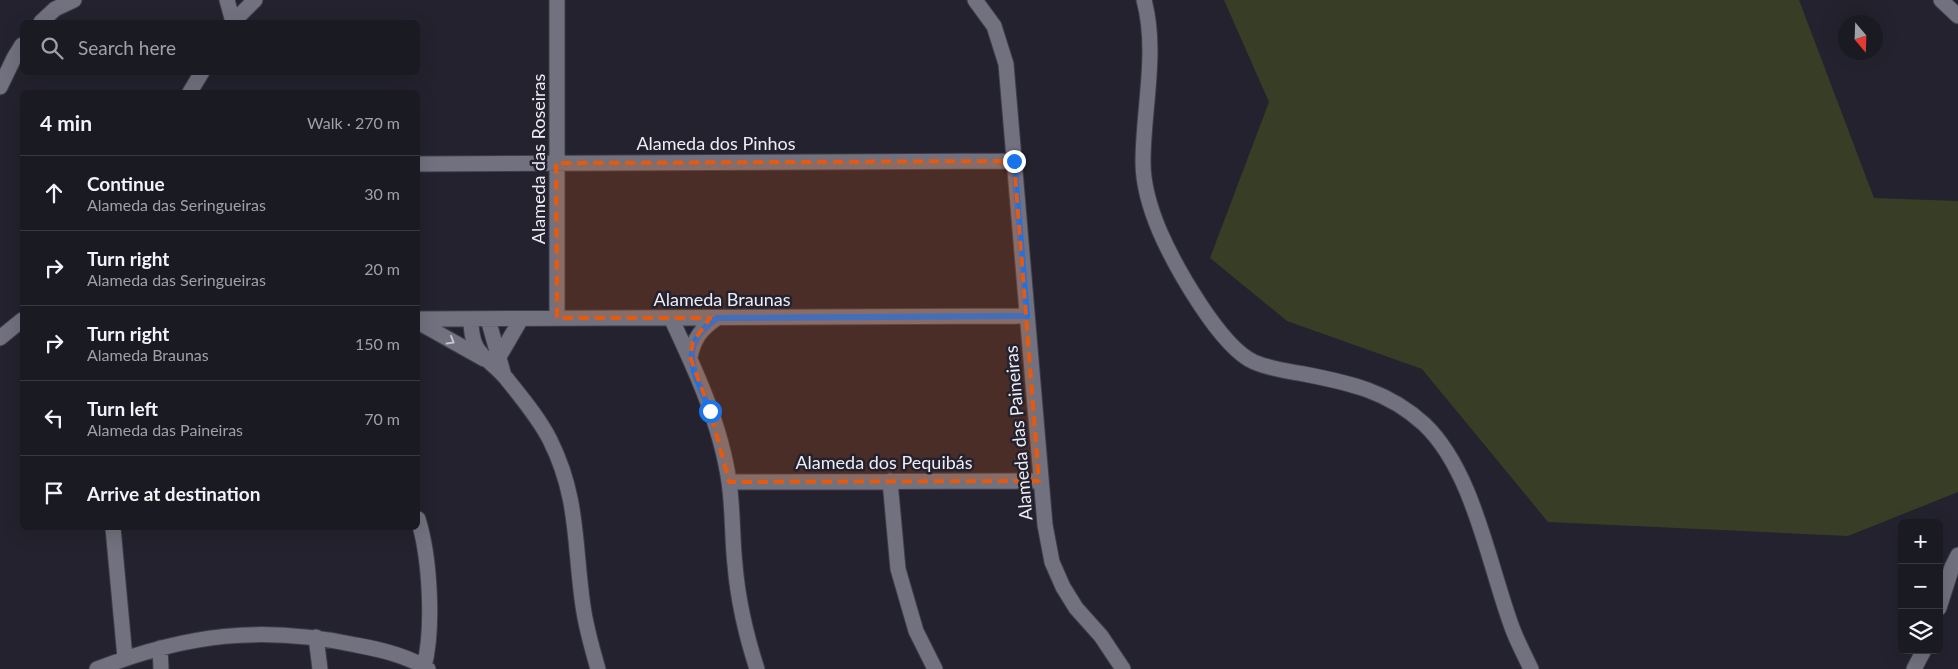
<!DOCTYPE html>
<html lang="en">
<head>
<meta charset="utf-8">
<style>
	:root { --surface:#1a1a22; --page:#23232a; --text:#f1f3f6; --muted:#9fa1a5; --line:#383840 }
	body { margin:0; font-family:Lato,sans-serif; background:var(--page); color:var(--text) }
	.controls { position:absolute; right:15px; bottom:15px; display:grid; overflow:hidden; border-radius:8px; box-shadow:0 5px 20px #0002 }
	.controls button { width:45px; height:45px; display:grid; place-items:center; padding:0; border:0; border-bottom:1px solid var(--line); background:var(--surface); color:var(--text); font:25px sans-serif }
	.compass { position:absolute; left:1838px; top:15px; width:45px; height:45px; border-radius:50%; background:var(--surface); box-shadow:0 5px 20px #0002; rotate:161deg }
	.stop { position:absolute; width:15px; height:15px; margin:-11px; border:4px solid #1a73e8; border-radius:50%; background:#fff }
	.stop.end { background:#1a73e8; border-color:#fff; box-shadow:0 1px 5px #0008 }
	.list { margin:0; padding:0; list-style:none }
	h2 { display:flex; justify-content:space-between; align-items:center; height:65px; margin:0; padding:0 20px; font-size:21px }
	h2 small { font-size:16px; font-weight:400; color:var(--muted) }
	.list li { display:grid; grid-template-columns:32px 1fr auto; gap:15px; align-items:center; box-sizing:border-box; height:75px; padding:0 20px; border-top:1px solid var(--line) }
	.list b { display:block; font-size:19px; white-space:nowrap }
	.list p { margin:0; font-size:16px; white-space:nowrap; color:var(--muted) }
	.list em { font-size:16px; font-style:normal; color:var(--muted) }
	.icon { flex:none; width:28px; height:28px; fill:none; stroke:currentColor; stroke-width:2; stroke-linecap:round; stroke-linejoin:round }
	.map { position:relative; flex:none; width:1958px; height:669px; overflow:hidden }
	.search { position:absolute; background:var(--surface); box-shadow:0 5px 20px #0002; left:20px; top:20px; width:400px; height:55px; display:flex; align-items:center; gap:12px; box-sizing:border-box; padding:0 18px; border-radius:8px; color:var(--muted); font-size:19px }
	.panel { position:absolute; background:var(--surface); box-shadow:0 5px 20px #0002; left:20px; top:90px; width:400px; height:440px; border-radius:8px }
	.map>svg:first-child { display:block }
</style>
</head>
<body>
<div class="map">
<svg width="1958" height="669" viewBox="0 0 1958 669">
	<rect width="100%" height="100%" fill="#23222e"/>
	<path fill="#383e25" d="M 1224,0 L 1799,0 L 1874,198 L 1958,201 L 1958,492 L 1848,536 L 1548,522 L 1422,369 L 1287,321 L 1210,258 L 1269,102 Z"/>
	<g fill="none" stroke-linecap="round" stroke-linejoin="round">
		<defs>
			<path id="minor" d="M 227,0 L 233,22
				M 975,0 L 994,26 L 1006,64 L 1045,525 L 1052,562 L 1063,587 L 1076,608 L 1101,636 L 1123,669
				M 1144,0 C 1158,52 1143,109 1143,162 C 1143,185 1151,211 1160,232 C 1175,266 1220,347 1254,362 C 1270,369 1287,371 1304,374 C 1350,383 1388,391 1424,424 C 1474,471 1489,567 1513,630 C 1518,643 1525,656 1531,669
				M 1941,0 L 1958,16
				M 41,22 L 55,9 L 74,0
				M 233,22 L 255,0
				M 0,87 L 14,58 L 22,45
				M 190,92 L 202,72
				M 418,164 L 1014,161
				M 557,318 L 557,0
				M 671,318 C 695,369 721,425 729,482 C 733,509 732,538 735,565 C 738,601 746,635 757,669
				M 418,319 L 1027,316
				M 471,319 C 471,356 486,355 506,378 C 521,397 539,418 550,440 C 579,498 574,545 583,606 C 586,628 592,648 598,669
				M 488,319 L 504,376
				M 418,322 L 484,359
				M 0,338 L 22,320
				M 500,355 L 521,319
				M 690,357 C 694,338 701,329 717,318
				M 890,481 L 898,569 L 916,631 L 935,669
				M 729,482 L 1039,481
				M 418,519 C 430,557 434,628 424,667
				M 113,528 L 125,658
				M 1939,608 L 1952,567 L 1958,555
				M 316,637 L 320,669
				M 160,648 L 161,669
				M 97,669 C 187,634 261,625 356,645 C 379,649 408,656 428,669
				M 1914,669 L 1924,650"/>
		</defs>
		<use href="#minor" stroke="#3e3d47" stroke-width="17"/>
		<use href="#minor" stroke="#71717f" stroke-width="15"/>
	</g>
	<defs><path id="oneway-chevron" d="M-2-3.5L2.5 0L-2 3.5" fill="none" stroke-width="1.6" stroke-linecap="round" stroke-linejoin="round" transform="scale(1.25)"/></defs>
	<use stroke="#c2c2cc" href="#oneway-chevron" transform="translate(451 341) rotate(30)"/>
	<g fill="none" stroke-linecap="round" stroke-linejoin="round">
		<path stroke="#1a73e8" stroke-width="6" d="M 710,411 C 695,371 675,348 717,318 L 1027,316 L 1014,161"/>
	</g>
	<path fill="#e8590c" fill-opacity="0.2" stroke="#e8590c" stroke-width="4" stroke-dasharray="10 6" stroke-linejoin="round" d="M 1014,161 L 1039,481 L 729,482 L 710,411 L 690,357 L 693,342 L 710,318 L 557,318 L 556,163 Z"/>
	<g text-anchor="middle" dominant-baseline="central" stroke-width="5" stroke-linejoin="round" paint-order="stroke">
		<g font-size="18" fill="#eeedf5" stroke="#23222e">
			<text x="716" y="143">Alameda dos Pinhos</text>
			<text transform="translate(538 159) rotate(-90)">Alameda das Roseiras</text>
			<text x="722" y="299">Alameda Braunas</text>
			<text transform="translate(1018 433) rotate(-95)">Alameda das Paineiras</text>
			<text x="884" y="462">Alameda dos Pequibás</text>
		</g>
	</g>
</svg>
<div class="controls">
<button>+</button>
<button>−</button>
<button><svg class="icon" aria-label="layers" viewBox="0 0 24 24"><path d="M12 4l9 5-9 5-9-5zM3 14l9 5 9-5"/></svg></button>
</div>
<svg class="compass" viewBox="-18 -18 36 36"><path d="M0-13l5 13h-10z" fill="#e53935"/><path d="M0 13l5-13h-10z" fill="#9fa1a5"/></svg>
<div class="stop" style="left:710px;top:411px"></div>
<div class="stop end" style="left:1014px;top:161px"></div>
<div class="search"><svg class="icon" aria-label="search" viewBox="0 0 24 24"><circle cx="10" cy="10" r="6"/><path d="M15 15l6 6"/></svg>Search here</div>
<section class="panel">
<h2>4 min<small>Walk · 270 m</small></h2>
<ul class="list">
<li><svg class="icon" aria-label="ahead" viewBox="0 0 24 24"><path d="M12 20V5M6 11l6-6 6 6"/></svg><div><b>Continue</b><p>Alameda das Seringueiras</p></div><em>30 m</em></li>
<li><svg class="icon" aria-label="right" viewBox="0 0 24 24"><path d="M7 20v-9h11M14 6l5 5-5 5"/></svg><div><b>Turn right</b><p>Alameda das Seringueiras</p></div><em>20 m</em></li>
<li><svg class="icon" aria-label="right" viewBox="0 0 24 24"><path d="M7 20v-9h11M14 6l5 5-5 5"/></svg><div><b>Turn right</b><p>Alameda Braunas</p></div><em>150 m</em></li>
<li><svg class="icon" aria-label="left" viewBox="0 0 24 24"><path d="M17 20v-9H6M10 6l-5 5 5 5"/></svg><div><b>Turn left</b><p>Alameda das Paineiras</p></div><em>70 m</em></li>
<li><svg class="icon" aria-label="arrive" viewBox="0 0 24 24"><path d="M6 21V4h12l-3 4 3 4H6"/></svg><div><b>Arrive at destination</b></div></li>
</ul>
</section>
</div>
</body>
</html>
